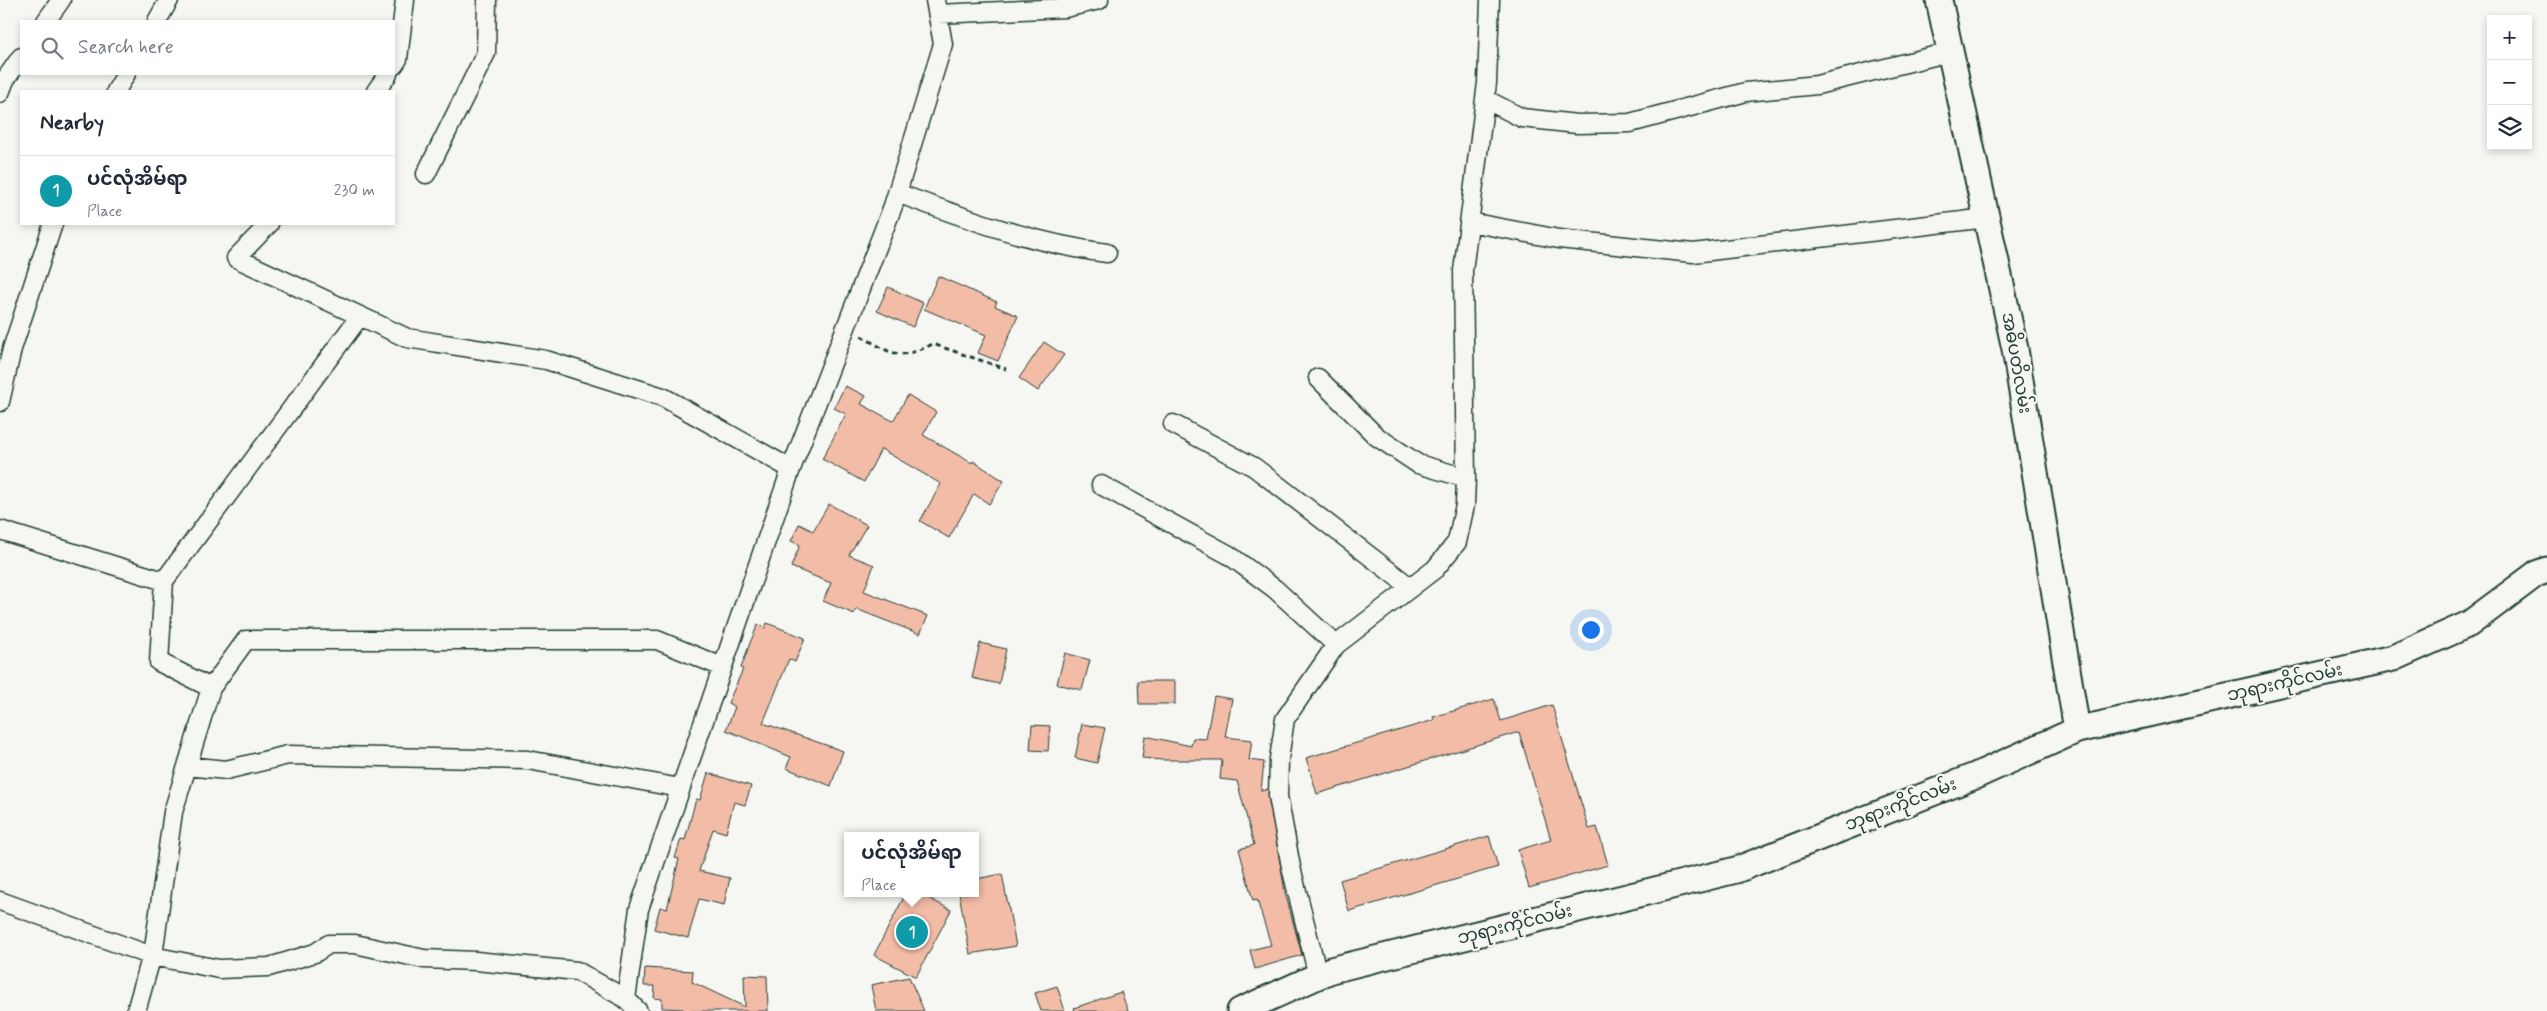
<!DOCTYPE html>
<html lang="en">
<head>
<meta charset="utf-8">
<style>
	:root { --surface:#fff; --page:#f2f2f3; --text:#1f2937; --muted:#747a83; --line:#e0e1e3; --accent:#7c3aed }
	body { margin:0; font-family:Mynerve,"Noto Sans Myanmar",sans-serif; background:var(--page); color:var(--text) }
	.controls { position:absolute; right:15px; top:15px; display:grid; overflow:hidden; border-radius:0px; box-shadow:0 2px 8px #0003 }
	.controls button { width:45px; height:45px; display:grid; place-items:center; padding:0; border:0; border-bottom:1px solid var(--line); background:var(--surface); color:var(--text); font:25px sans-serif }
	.you { position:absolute; left:1590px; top:629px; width:18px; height:18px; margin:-12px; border:4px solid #fff; border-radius:50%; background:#1a73e8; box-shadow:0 0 0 8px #1a73e833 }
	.badge { display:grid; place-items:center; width:32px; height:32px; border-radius:50%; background:var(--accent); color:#fff; font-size:16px; font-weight:700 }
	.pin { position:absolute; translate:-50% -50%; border:2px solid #fff; box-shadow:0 1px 5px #0006 }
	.popup { position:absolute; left:844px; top:832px; width:135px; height:65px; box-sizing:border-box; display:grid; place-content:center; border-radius:0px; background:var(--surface); filter:drop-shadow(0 1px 4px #0005); font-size:16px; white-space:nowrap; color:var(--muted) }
	.popup b { font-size:19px; color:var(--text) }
	.popup::after { content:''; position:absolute; left:50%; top:100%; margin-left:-10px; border:10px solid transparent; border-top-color:var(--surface) }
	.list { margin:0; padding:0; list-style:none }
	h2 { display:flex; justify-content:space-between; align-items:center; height:65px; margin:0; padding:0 20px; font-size:21px }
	h2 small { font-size:16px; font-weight:400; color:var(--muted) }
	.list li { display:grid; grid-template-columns:32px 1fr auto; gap:15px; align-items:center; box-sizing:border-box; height:70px; padding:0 20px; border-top:1px solid var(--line) }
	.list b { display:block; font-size:19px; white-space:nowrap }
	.list p { margin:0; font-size:16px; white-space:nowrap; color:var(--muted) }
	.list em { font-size:16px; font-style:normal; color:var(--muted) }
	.icon { flex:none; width:28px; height:28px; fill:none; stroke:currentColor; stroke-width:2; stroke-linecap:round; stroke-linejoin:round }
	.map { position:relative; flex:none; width:2547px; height:1011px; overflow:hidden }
	.search { position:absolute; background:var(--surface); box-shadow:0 2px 8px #0003; left:20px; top:20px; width:375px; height:55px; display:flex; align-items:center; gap:12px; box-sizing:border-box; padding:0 18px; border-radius:0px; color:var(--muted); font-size:19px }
	.panel { position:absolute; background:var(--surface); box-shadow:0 2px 8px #0003; left:20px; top:90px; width:375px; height:135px; border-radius:0px }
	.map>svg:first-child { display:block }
</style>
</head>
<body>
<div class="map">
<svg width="2547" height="1011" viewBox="0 0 2547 1011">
	<rect width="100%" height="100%" fill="#f6f6f2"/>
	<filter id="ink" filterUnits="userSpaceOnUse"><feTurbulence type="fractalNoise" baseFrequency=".02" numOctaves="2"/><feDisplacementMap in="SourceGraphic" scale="10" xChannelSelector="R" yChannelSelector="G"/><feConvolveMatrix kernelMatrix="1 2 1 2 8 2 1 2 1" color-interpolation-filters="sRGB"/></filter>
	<g filter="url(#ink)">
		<path fill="#f3bca7" stroke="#1f3d34" d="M 938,276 L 997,302 L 995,306 L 1018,316 L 998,361 L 978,353 L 986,335 L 924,309 Z
			M 888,287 L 923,303 L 913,327 L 877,311 Z
			M 1044,342 L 1064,355 L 1038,391 L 1019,378 Z
			M 845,386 L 866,396 L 861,404 L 893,421 L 908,395 L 936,412 L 923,435 L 972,463 L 973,461 L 1004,481 L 989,504 L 974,494 L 949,538 L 920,521 L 941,484 L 881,449 L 864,482 L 822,459 L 846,414 L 834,408 Z
			M 829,504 L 867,525 L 849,555 L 874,565 L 864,591 L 928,616 L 920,634 L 856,609 L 854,614 L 823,601 L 831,583 L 791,567 L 800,545 L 791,541 L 799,524 L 813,531 Z
			M 767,623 L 805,638 L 795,662 L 789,659 L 763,723 L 843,751 L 831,786 L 786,768 L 791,757 L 726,730 L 735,707 L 728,703 L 743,669 L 741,668 L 750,643 L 758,624 L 765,628 Z
			M 980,643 L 1006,649 L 999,684 L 972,678 Z
			M 1065,653 L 1090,660 L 1082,690 L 1057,684 Z
			M 1138,681 L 1175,681 L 1175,704 L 1139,704 Z
			M 1214,696 L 1232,699 L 1225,737 L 1252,740 L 1249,760 L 1264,762 L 1261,791 L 1268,789 L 1285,892 L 1302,955 L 1255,969 L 1250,950 L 1271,945 L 1257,900 L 1253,901 L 1239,849 L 1254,845 L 1237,781 L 1220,779 L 1222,760 L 1162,760 L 1142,758 L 1145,736 L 1191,746 L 1193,738 L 1206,739 Z
			M 1494,699 L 1501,721 L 1552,705 L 1589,829 L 1597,827 L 1608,865 L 1529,888 L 1518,850 L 1551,840 L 1519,732 L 1317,794 L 1306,758 L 1434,720 L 1433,717 Z
			M 1082,724 L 1105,728 L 1097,763 L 1075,758 Z
			M 1032,725 L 1050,726 L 1048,751 L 1030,750 Z
			M 708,773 L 751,786 L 745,805 L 734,802 L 726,833 L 713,829 L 699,871 L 730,878 L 724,905 L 699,899 L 688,938 L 654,929 L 660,907 L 667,909 L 679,859 L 675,858 L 681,839 L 685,840 L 696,799 L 700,800 Z
			M 1489,836 L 1498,867 L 1349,911 L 1340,880 Z
			M 1002,874 L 1016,946 L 970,954 L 959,893 L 976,893 L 976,879 Z
			M 906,893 L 919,893 L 951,910 L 916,977 L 874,955 Z
			M 645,968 L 693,971 L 692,982 L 745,1007 L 744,975 L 767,976 L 768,1011 L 683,1011 L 683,1009 L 662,1008 L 662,999 L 654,998 L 655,986 L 644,986 Z
			M 909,977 L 924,1011 L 876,1011 L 871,985 Z
			M 1057,986 L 1065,1011 L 1041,1011 L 1035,993 Z
			M 1121,992 L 1128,1011 L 1075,1011 L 1074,1008 Z"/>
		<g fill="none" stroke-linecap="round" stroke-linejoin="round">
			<defs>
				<path id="street" d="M 938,14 L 1065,8 L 1099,0
					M 46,21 L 61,0
					M 157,21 L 169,0
					M 394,65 L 398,59 L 405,0
					M 116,91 L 126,74
					M 376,91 L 388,74
					M 0,93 L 5,80 L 21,57
					M 1485,99 L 1522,118 L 1577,124 L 1630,123 L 1746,92 L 1817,85 L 1950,52
					M 426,174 L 486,53 L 487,0
					M 897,193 C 965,218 1034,244 1107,253
					M 1469,222 L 1559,239 L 1693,253 L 1987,218
					M 269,224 L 236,258 L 407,338 L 546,360 L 663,397 L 791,469
					M 1318,378 L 1376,436 L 1418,464 L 1466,478
					M 0,402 L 12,349 L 53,224
					M 1173,424 L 1254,467 L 1410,587
					M 1101,485 L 1229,555 L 1275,589 L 1336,645
					M 0,530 L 164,581 L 159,662 L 211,688 L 173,812 L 154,948 L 136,1011
					M 164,581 L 360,316
					M 211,688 L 246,640 L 657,640 L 722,667
					M 187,766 L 226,770 L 288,755 L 528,760 L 680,788
					M 0,901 L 152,956 L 219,969 L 269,967 L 315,953 L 329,944 L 355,944 L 424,959 L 476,961 L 577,971 L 626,999 L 638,1011
					M 1318,976 L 1291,867 L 1278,796 L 1279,759 L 1285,719 L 1336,645 L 1435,569 L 1457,542 L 1465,505 L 1466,478 L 1463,271 L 1487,83 L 1490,0
					M 626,999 L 639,909 L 791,469 L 893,206 L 943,44 L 935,0"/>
				<path id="secondary" d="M 1939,0 L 2015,349 L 2077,730
					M 1240,1011 L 1331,970 L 1736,870 L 1975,776 L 2077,730 L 2393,658 L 2469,624 L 2536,574 L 2547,570"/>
			</defs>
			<use href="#street" stroke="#1f3d34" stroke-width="21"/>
			<use href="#secondary" stroke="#1f3d34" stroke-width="29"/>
			<path stroke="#1f3d34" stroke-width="3" stroke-dasharray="5 4" stroke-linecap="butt" d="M 861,336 C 895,355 896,361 933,344 L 1006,369"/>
			<use href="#street" stroke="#f6f6f2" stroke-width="18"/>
			<use href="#secondary" stroke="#f6f6f2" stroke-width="25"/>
		</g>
	</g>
	<g text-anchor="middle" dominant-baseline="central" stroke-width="4.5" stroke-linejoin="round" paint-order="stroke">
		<g font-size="18" fill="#1f3d34" stroke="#f6f6f2">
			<text transform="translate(2016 363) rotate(80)">အဓိပတိလမ်း</text>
			<text transform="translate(2285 683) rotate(-13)">ဘုရားကိုင်လမ်း</text>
			<text transform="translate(1901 805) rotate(-21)">ဘုရားကိုင်လမ်း</text>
			<text transform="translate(1515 925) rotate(-14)">ဘုရားကိုင်လမ်း</text>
		</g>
	</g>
</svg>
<div class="controls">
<button>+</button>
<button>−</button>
<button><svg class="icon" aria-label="layers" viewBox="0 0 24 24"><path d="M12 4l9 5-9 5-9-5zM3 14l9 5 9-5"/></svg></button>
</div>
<div class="you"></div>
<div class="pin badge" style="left:912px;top:932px;background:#0f9aa8">1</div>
<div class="popup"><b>ပင်လုံအိမ်ရာ</b>Place</div>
<div class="search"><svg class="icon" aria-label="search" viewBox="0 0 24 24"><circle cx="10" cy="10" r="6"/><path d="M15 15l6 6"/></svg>Search here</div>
<section class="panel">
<h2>Nearby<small></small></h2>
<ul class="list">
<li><span class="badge" style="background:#0f9aa8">1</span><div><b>ပင်လုံအိမ်ရာ</b><p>Place</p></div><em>230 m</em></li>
</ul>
</section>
</div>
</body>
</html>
